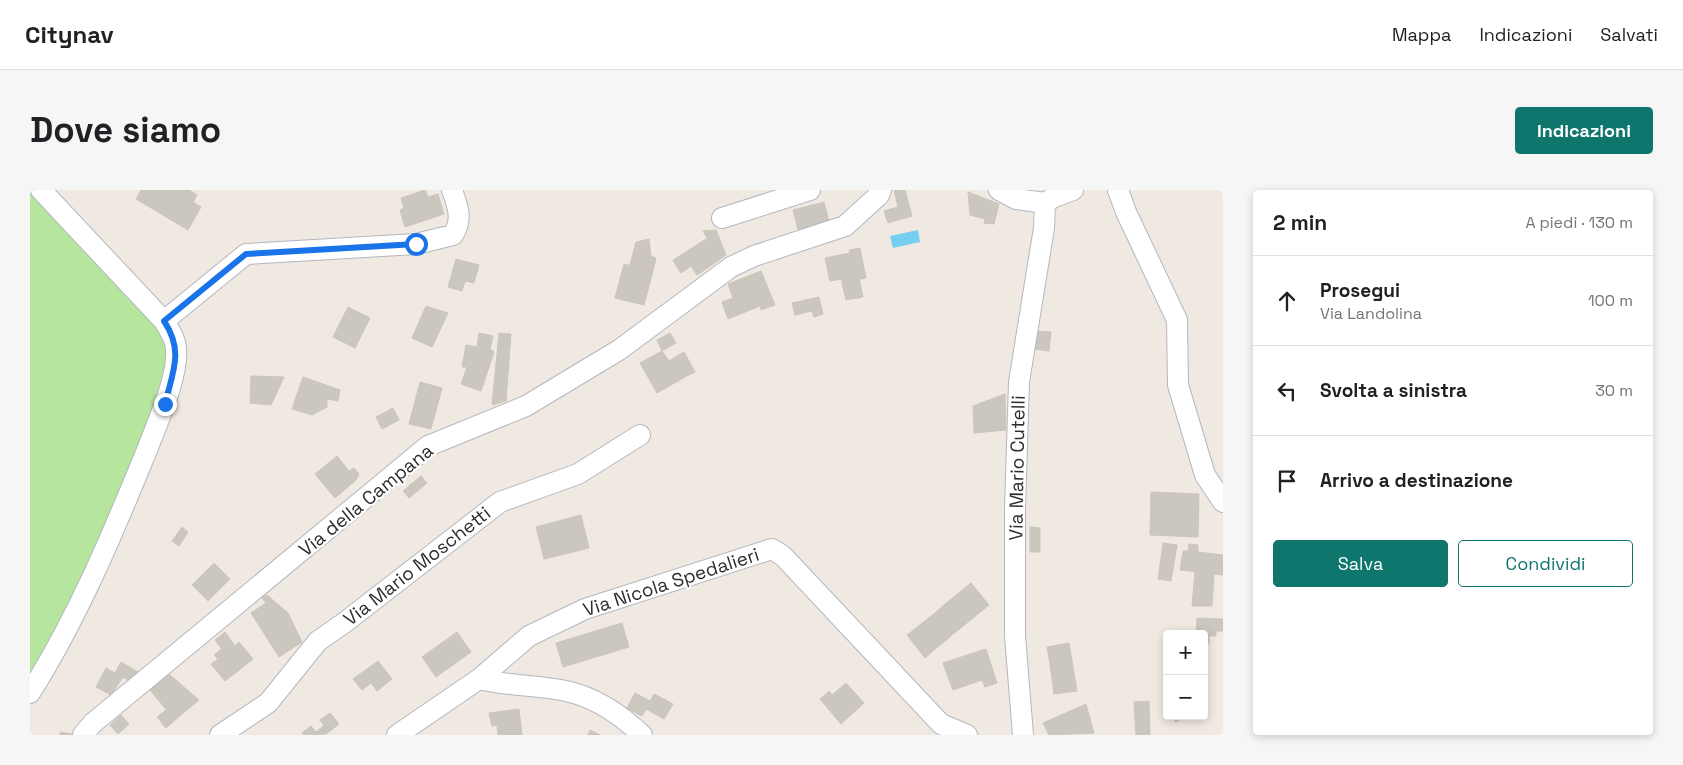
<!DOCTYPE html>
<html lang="it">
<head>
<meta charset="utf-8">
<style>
	:root { --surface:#fff; --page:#f6f6f6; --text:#202124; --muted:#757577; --line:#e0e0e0; --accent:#0f766e }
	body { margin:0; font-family:"Space Grotesk",sans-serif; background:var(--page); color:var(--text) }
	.controls { position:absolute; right:15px; bottom:15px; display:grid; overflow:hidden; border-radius:5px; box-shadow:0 2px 8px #0003 }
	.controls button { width:45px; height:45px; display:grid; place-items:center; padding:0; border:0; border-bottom:1px solid var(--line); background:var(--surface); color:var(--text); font:25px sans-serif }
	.stop { position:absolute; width:15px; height:15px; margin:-11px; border:4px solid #1a73e8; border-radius:50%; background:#fff }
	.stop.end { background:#1a73e8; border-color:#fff; box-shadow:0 1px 5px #0008 }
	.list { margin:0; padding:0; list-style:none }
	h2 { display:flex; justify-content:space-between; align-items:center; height:65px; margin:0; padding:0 20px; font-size:21px }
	h2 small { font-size:16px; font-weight:400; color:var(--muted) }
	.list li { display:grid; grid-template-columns:32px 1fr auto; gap:15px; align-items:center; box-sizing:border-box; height:90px; padding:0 20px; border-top:1px solid var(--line) }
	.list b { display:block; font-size:19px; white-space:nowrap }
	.list p { margin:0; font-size:16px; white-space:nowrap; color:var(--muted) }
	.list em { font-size:16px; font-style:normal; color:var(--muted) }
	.actions { display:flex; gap:10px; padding:15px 20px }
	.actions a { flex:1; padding:11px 0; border:1px solid var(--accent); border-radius:5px; text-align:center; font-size:18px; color:var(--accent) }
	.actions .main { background:var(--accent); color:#fff }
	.icon { flex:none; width:28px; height:28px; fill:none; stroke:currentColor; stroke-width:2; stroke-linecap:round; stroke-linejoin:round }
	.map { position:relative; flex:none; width:1193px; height:545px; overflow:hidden; border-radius:5px }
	header { display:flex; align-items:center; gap:30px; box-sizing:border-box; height:70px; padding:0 25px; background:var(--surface); border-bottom:1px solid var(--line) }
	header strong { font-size:24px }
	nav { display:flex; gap:28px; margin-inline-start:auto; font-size:18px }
	.intro { display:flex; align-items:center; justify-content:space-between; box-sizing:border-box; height:120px; padding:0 30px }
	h1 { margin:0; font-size:35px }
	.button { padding:12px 22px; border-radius:5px; background:var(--accent); color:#fff; font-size:18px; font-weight:700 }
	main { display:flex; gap:30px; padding:0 30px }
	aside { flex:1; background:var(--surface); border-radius:5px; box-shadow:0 2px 8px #0003 }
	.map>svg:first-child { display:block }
</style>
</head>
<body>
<header>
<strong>Citynav</strong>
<nav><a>Mappa</a><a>Indicazioni</a><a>Salvati</a></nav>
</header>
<div class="intro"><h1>Dove siamo</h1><a class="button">Indicazioni</a></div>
<main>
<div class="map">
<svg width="1193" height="545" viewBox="0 0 1193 545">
	<rect width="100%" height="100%" fill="#efe9e1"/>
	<path fill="#b6e59e" d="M 0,2 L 126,135 L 138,160 L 137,175 L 128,211 L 70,355 L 0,486 Z"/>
	<path fill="#75cff0" d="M 888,40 L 890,52 L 863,58 L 860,46 Z"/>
	<path fill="#cbc7bf" stroke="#cbc5ba" d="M 111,0 L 159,0 L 167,5 L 163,12 L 171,17 L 158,40 L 106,9 Z
		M 395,0 L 398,7 L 408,4 L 414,24 L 375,37 L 370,20 L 374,18 L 371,8 Z
		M 864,0 L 875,0 L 882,26 L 858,33 L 854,21 L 868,17 Z
		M 938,2 L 969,14 L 964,34 L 954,33 L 955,29 L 940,25 Z
		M 794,12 L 800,35 L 769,43 L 763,20 Z
		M 686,40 L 696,65 L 689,70 L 673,41 Z
		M 619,49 L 621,66 L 626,68 L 623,81 L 600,75 L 606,52 Z
		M 676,49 L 689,70 L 667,85 L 661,76 L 651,83 L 643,70 Z
		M 830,58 L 836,88 L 812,93 L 812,89 L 800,91 L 795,68 L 820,63 L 819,60 Z
		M 426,69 L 449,75 L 444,93 L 435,91 L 432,101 L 418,97 Z
		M 594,74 L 623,81 L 614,115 L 585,108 Z
		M 731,81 L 745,115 L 731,120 L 730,116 L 698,129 L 692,112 L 703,108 L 698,94 Z
		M 829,89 L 833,107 L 816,110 L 812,93 Z
		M 789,107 L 793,124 L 784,127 L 782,121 L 765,125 L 762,113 Z
		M 396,116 L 418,123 L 402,157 L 382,148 Z
		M 318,117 L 340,128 L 325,158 L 303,147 Z
		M 1006,141 L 1021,142 L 1019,161 L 1004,159 Z
		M 449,143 L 463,146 L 460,159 L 464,162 L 451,201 L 431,194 L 437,177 L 432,177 L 436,155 L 447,157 Z
		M 469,143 L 481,144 L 476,211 L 462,215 Z
		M 640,143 L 646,153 L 632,161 L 627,150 Z
		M 632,161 L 639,171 L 644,168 L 655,187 L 627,203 L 610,173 Z
		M 654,162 L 665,182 L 655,187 L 644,168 Z
		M 221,186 L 254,187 L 241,215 L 220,213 Z
		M 273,187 L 310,200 L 308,211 L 297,209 L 297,217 L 282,225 L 262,219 Z
		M 390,192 L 412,198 L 401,239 L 379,234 Z
		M 975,204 L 976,240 L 944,243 L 943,216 Z
		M 363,218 L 369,230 L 352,239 L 346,227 Z
		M 307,266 L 319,281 L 324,278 L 329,284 L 326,290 L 305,308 L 285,284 Z
		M 391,286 L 397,293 L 379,308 L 373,301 Z
		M 1121,302 L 1169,304 L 1168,347 L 1120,345 Z
		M 551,325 L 559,358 L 514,369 L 506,337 Z
		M 152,337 L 158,342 L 149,356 L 142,351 Z
		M 1000,337 L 1010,338 L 1010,362 L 1000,362 Z
		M 1133,353 L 1147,355 L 1141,391 L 1128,389 Z
		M 1159,354 L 1168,355 L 1168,362 L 1193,365 L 1193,385 L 1150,380 L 1153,361 L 1158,361 Z
		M 184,373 L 200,389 L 178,411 L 162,395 Z
		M 1165,382 L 1184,384 L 1182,416 L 1162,416 Z
		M 941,393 L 959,415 L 932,437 L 914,415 Z
		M 237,405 L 258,423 L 272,452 L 249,467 L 221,423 L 236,413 L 232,408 Z
		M 914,415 L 932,437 L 922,445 L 905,423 Z
		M 905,423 L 922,445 L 914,452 L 896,430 Z
		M 1167,428 L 1193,429 L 1193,441 L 1186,441 L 1186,446 L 1179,446 L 1179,453 L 1174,453 L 1174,444 L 1166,444 Z
		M 896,430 L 914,452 L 904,460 L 886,438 Z
		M 592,433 L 599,457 L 533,477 L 526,453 Z
		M 886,438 L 904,460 L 895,468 L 877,445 Z
		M 195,442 L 205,456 L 209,452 L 223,469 L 208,481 L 185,450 Z
		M 427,442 L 441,462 L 406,487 L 392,467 Z
		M 1039,453 L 1042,471 L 1020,474 L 1017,457 Z
		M 192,459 L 208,481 L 195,491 L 181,474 L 188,469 L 184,465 Z
		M 956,459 L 967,493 L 955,497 L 952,490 L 923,500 L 913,473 Z
		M 348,471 L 362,489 L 347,501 L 341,493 L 332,500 L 323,489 Z
		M 1042,471 L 1047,501 L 1024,504 L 1020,474 Z
		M 91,472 L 112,484 L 103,493 L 93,487 L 81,505 L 66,497 L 76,478 L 85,483 Z
		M 139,484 L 169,510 L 145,530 L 120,500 Z
		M 816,493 L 834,513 L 811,534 L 790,509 L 799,501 L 802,505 Z
		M 605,503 L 620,511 L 624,504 L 643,514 L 634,529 L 616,519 L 612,526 L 597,518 Z
		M 1119,511 L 1120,545 L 1106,545 L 1104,512 Z
		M 1056,514 L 1064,543 L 1019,545 L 1013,533 Z
		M 489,519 L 492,545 L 468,545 L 467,535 L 462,536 L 459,523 Z
		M 136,520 L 145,530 L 136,538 L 127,527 Z
		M 300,523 L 309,534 L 296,544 L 291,538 L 294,535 L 290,530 Z
		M 91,525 L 99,534 L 88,544 L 80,535 Z
		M 1142,526 L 1155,526 L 1146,532 Z
		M 281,536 L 286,542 L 291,538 L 296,544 L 274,545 L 272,543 Z
		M 560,540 L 570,545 L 558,545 Z
		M 30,542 L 43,544 L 43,545 L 30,545 Z"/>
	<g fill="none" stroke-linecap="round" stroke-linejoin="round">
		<defs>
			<path id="minor" d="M 969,0 L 986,9 L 1015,13 L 1024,7 L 1043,0
				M 1088,0 L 1096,22 L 1147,130 L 1148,195 L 1175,285 L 1193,312
				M 692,28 L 780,0
				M 134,131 L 216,64 L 386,54 L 423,45 C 433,29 428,17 422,0
				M 449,489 C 478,496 507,495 536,501 C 564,507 591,525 612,545
				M 0,503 C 48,427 83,343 117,260 C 127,233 149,186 146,158 C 145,147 139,140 134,131 L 11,0
				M 53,545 L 63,533 L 398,256 L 496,216 L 589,160 L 701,77 L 724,66 L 815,36 L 849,5 L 851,0
				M 190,545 L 238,513 L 288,451 L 314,433 L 470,312 L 548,284 L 610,245
				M 367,545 L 449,489 L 499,446 L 555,419 L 742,359 L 753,366 L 911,534 L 937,545
				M 993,545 L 985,446 L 985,318 L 989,192 L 1014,38 L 1015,13"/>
		</defs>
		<use href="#minor" stroke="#b4b7c1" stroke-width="22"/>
		<use href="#minor" stroke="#fff" stroke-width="20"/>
	</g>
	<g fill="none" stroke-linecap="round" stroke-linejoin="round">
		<path stroke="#1a73e8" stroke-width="6" d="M 135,214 C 143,181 154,161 134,131 L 216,64 L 386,54"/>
	</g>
	<g text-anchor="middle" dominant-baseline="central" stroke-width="4.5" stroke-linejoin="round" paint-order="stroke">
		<g font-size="19" fill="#2e2e2e" stroke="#fff">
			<text transform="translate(987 278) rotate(-89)">Via Mario Cutelli</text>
			<text transform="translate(336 310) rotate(-39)">Via della Campana</text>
			<text transform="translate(387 376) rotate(-38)">Via Mario Moschetti</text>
			<text transform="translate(641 392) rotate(-18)">Via Nicola Spedalieri</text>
		</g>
	</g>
</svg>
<div class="controls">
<button>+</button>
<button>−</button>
</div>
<div class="stop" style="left:386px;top:54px"></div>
<div class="stop end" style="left:135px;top:214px"></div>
</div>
<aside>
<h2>2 min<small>A piedi · 130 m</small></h2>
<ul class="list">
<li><svg class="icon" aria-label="ahead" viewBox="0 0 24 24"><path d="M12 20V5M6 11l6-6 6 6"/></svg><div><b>Prosegui</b><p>Via Landolina</p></div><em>100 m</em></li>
<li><svg class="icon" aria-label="left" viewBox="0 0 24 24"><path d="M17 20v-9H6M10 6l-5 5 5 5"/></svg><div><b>Svolta a sinistra</b></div><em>30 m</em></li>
<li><svg class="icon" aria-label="arrive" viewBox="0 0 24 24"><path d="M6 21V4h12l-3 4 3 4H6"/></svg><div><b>Arrivo a destinazione</b></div></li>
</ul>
<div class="actions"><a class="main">Salva</a><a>Condividi</a></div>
</aside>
</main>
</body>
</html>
